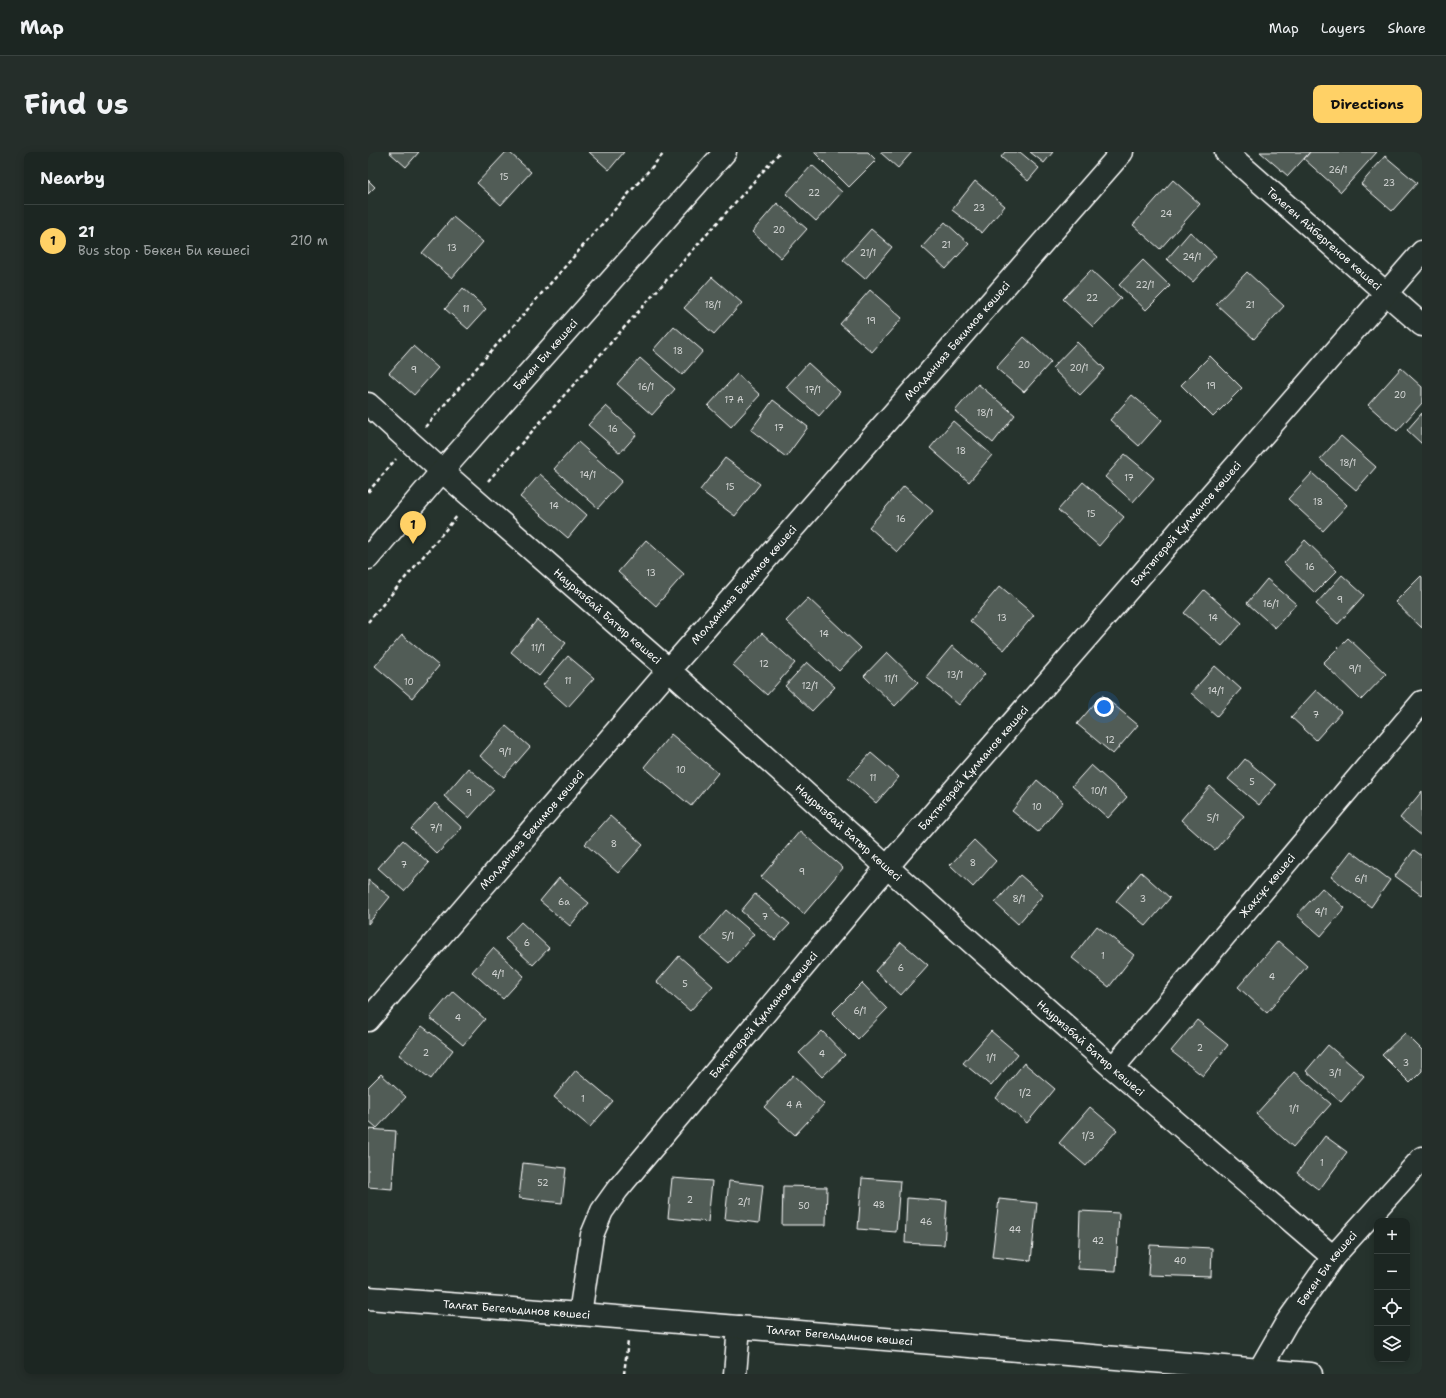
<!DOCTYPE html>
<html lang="en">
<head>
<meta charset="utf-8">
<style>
	:root { --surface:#1c2622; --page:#252e2a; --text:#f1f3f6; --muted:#a0a5a5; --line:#3a4340; --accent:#ffd166 }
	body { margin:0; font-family:"Shantell Sans",sans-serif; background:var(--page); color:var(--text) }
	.controls { position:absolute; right:12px; bottom:12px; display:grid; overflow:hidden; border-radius:8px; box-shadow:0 2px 10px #0003 }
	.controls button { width:36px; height:36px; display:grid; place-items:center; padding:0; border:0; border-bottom:1px solid var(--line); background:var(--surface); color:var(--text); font:20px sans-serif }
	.you { position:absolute; left:736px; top:555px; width:14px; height:14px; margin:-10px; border:3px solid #fff; border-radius:50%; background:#1a73e8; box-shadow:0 0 0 6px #1a73e833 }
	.badge { display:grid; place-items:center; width:26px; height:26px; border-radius:50%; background:var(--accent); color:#111; font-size:13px; font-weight:700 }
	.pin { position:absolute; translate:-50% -33px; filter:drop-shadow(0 1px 2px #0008) }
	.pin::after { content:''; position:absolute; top:21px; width:14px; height:12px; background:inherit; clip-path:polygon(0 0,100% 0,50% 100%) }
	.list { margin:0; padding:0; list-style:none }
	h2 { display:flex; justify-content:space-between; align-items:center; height:52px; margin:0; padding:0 16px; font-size:17px }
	h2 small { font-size:13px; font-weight:400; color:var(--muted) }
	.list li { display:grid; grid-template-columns:26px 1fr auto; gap:12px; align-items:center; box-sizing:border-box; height:72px; padding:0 16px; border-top:1px solid var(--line) }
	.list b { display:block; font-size:15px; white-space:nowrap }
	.list p { margin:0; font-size:13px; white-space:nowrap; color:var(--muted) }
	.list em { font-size:13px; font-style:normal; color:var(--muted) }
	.icon { flex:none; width:22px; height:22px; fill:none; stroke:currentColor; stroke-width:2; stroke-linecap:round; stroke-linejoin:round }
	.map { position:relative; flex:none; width:1054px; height:1222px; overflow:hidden; border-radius:8px }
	header { display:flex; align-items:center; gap:24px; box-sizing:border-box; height:56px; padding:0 20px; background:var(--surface); border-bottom:1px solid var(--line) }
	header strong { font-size:19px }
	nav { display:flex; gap:22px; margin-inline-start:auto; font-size:14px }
	.intro { display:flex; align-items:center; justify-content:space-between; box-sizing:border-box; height:96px; padding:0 24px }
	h1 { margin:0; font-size:28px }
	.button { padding:10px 18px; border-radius:8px; background:var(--accent); color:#111; font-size:14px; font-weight:700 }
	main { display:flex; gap:24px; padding:0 24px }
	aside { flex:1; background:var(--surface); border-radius:8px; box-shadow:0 2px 10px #0003 }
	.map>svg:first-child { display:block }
</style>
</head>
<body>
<header>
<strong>Map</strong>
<nav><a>Map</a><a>Layers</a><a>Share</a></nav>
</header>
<div class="intro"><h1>Find us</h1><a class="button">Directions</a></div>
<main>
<aside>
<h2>Nearby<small></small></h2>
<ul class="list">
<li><span class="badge">1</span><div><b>21</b><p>Bus stop · Бөкен Би көшесі</p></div><em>210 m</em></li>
</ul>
</aside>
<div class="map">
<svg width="1054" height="1222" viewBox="0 0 1054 1222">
	<rect width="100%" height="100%" fill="#26332d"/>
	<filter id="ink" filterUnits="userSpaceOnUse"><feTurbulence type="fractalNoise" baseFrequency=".025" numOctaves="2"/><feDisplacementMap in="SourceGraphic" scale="8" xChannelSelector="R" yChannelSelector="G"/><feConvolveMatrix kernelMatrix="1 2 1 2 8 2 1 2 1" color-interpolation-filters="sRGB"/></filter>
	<g filter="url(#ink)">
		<path fill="#515c57" stroke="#fff" d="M 21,0 L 51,0 L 38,15 Z
			M 138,0 L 141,0 L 163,20 L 133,53 L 109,31 Z
			M 221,0 L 256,0 L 241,18 Z
			M 446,0 L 500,0 L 508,8 L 481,35 Z
			M 513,0 L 544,0 L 530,16 L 513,1 Z
			M 637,0 L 652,0 L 671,16 L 660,29 L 633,5 Z
			M 662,0 L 685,0 L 676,11 Z
			M 892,0 L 942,0 L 920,24 Z
			M 942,0 L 1009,0 L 973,40 L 936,7 Z
			M 1017,4 L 1049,31 L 1024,59 L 993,32 Z
			M 444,13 L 474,40 L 448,69 L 418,42 Z
			M 0,28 L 7,35 L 0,42 Z
			M 805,28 L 832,52 L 792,97 L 765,73 Z
			M 607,29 L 637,54 L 614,81 L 584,58 Z
			M 409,51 L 439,77 L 413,106 L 384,80 Z
			M 85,65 L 115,90 L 84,126 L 54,101 Z
			M 577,70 L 601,92 L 578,117 L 554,95 Z
			M 503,77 L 524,95 L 497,127 L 475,108 Z
			M 822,80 L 848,104 L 825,130 L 799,107 Z
			M 775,108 L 802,134 L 778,158 L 751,133 Z
			M 723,118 L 753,146 L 725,175 L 695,147 Z
			M 879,120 L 916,154 L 886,187 L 848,152 Z
			M 344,125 L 374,151 L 346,182 L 316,156 Z
			M 95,136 L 118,157 L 100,177 L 77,157 Z
			M 502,138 L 534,166 L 504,200 L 472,172 Z
			M 306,174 L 335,199 L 314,223 L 285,198 Z
			M 656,185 L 683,210 L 656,240 L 628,216 Z
			M 709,190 L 737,217 L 712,243 L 684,216 Z
			M 45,194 L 70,216 L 46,243 L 21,221 Z
			M 842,204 L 874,236 L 845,265 L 813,233 Z
			M 272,206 L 307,237 L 284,263 L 249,232 Z
			M 440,211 L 472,240 L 451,264 L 418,235 Z
			M 1033,216 L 1054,235 L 1054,251 L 1029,279 L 1000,253 Z
			M 369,222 L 392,243 L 363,275 L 340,254 Z
			M 610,232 L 647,263 L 625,291 L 587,259 Z
			M 764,243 L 794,268 L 771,294 L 742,268 Z
			M 405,248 L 440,275 L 418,305 L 383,278 Z
			M 238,254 L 269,282 L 252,301 L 220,273 Z
			M 1054,261 L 1054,292 L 1039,278 Z
			M 585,269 L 624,303 L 601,330 L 562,296 Z
			M 973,284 L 1008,315 L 988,338 L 952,307 Z
			M 210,290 L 254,329 L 230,356 L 186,317 Z
			M 757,302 L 786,326 L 765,350 L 737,325 Z
			M 357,306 L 392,332 L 367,364 L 332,338 Z
			M 944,321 L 979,353 L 955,379 L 920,347 Z
			M 172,322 L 219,363 L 200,386 L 152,345 Z
			M 715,330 L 756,365 L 731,394 L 690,358 Z
			M 536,334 L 565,359 L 529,400 L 501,375 Z
			M 278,388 L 316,422 L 288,454 L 250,420 Z
			M 937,388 L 969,419 L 947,441 L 916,411 Z
			M 974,423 L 996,443 L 970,472 L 948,452 Z
			M 1053,424 L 1054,425 L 1054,476 L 1027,450 Z
			M 899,427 L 928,452 L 907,476 L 879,451 Z
			M 632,434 L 666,463 L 636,498 L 602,469 Z
			M 836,438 L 874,471 L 854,494 L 816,461 Z
			M 440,446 L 493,496 L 471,519 L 418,469 Z
			M 169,468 L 198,491 L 171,524 L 143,500 Z
			M 394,481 L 427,511 L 399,543 L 365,513 Z
			M 34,483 L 71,514 L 44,546 L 7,514 Z
			M 980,486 L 1018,522 L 993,548 L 955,511 Z
			M 584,494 L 617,522 L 591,553 L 558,525 Z
			M 519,500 L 550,530 L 527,554 L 496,524 Z
			M 200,504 L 226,526 L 200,555 L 175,533 Z
			M 439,510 L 467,535 L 444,559 L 417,534 Z
			M 847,514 L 873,537 L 849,564 L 823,541 Z
			M 948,538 L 973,560 L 948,588 L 923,565 Z
			M 734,543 L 770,573 L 745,602 L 709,572 Z
			M 138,574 L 162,595 L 136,625 L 112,604 Z
			M 303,582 L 350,621 L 323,654 L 276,615 Z
			M 503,601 L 531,625 L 508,651 L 480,626 Z
			M 877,607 L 908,633 L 891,653 L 860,627 Z
			M 723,613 L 759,645 L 740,666 L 704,634 Z
			M 100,616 L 126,638 L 101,666 L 76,644 Z
			M 669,628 L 695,650 L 670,680 L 644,659 Z
			M 842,634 L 876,664 L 847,698 L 813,668 Z
			M 1054,639 L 1054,684 L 1032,666 Z
			M 67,651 L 94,676 L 69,702 L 43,677 Z
			M 242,664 L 275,693 L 250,721 L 217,692 Z
			M 432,679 L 475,716 L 436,762 L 393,725 Z
			M 35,688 L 61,711 L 36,739 L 10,716 Z
			M 606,688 L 628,709 L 605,735 L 582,713 Z
			M 1046,698 L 1054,704 L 1054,742 L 1053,743 L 1027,724 Z
			M 983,699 L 1022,728 L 1003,755 L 963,725 Z
			M 773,720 L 802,746 L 778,774 L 748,749 Z
			M 652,723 L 675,743 L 650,772 L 627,751 Z
			M 191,726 L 221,751 L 202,774 L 172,749 Z
			M 0,728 L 22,745 L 0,772 Z
			M 954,736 L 977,756 L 953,784 L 929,763 Z
			M 387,742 L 422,772 L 407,788 L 373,759 Z
			M 358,758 L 386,782 L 361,811 L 333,787 Z
			M 153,770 L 181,796 L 165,813 L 137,787 Z
			M 729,774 L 766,803 L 741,835 L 704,806 Z
			M 910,789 L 939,814 L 899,861 L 870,835 Z
			M 533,790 L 560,813 L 533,843 L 507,819 Z
			M 125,796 L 156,824 L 135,847 L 104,820 Z
			M 311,804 L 345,834 L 322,859 L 289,830 Z
			M 494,831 L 519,857 L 490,887 L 464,861 Z
			M 85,839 L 117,867 L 95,893 L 62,866 Z
			M 829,868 L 860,893 L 835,924 L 803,899 Z
			M 54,874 L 85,898 L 63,927 L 31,903 Z
			M 454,879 L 477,903 L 454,925 L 431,901 Z
			M 623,879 L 650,902 L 623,934 L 595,911 Z
			M 1037,881 L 1054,898 L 1054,919 L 1042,931 L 1014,903 Z
			M 960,893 L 996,924 L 973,950 L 938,919 Z
			M 656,911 L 687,937 L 659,971 L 628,946 Z
			M 208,918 L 245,949 L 222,975 L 186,945 Z
			M 926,920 L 963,952 L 925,995 L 888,962 Z
			M 13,922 L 38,945 L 9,976 L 0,968 L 0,935 Z
			M 425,923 L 456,952 L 427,983 L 396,955 Z
			M 722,955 L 749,978 L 718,1014 L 691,991 Z
			M 0,977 L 28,979 L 24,1037 L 0,1035 Z
			M 957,984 L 979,1000 L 951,1038 L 929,1021 Z
			M 155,1011 L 198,1016 L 194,1051 L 151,1046 Z
			M 304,1026 L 344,1029 L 340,1070 L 300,1066 Z
			M 494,1026 L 532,1029 L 528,1080 L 490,1077 Z
			M 361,1029 L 395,1033 L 391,1071 L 357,1067 Z
			M 415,1034 L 459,1035 L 458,1073 L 414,1073 Z
			M 539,1046 L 579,1049 L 576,1093 L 537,1091 Z
			M 631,1047 L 669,1051 L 663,1109 L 624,1105 Z
			M 712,1059 L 751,1061 L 748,1119 L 710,1117 Z
			M 782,1093 L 844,1096 L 843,1125 L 780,1123 Z"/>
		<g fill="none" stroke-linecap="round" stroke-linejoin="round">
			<defs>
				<g id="minor">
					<path id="s1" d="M 858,0 L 1054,173"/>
					<path id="s2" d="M 0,252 L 74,319 L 301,518 L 519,715 L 745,916 L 965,1105"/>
					<path id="s3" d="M 0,406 L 74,319 L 357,0"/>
					<path id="s4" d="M 0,868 L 301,518 L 754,0"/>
					<path id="s5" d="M 745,916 L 1054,550"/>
					<path id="s6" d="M 212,1162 L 224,1083 L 234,1059 L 249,1038 L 519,715 L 1054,100"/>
					<path id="s7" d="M 892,1217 L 919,1170 L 965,1105 L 1054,1006"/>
					<path d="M 367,1222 L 371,1175"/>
				</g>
				<g id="major">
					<path id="s8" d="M 0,1146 L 212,1162 L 943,1222"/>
				</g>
			</defs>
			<use href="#minor" stroke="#fff" stroke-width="25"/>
			<use href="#major" stroke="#fff" stroke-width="25"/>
			<path stroke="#fff" stroke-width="2.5" stroke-dasharray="4 3" stroke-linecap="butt" d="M 57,275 L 297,0
				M 120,329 L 412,0
				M 0,340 L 28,307
				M 0,470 L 90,363
				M 256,1222 L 260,1189"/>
			<use href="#minor" stroke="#26332d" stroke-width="22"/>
			<use href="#major" stroke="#26332d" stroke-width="22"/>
		</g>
	</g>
	<g text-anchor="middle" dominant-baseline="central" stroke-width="3" stroke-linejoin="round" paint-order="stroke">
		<g font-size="9" fill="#d4d6d5">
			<text x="970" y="18">26/1</text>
			<text x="136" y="25">15</text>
			<text x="1021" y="31">23</text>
			<text x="446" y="41">22</text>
			<text x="611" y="56">23</text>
			<text x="798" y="62">24</text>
			<text x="411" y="78">20</text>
			<text x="578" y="93">21</text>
			<text x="84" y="96">13</text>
			<text x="500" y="101">21/1</text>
			<text x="824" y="105">24/1</text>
			<text x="777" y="133">22/1</text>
			<text x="724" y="146">22</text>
			<text x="345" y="153">18/1</text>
			<text x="882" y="153">21</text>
			<text x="98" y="157">11</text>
			<text x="503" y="169">19</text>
			<text x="310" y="199">18</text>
			<text x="656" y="213">20</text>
			<text x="711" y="216">20/1</text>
			<text x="46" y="218">9</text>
			<text x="843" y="234">19</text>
			<text x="278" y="235">16/1</text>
			<text x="445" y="238">17/1</text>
			<text x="1032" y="243">20</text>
			<text x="366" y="248">17 А</text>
			<text x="617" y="261">18/1</text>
			<text x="411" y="276">17</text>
			<text x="245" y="277">16</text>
			<text x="593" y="299">18</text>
			<text x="980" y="311">18/1</text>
			<text x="220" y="323">14/1</text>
			<text x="761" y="326">17</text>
			<text x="362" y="335">15</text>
			<text x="950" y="350">18</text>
			<text x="186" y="354">14</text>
			<text x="723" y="362">15</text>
			<text x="533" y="367">16</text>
			<text x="942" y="415">16</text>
			<text x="283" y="421">13</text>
			<text x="972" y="448">9</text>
			<text x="903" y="452">16/1</text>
			<text x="634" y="466">13</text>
			<text x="845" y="466">14</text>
			<text x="456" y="482">14</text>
			<text x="170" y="496">11/1</text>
			<text x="396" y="512">12</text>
			<text x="987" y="517">9/1</text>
			<text x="587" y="523">13/1</text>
			<text x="523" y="527">11/1</text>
			<text x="200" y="529">11</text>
			<text x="41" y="530">10</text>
			<text x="442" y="534">12/1</text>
			<text x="848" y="539">14/1</text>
			<text x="948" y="563">7</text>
			<text x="742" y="588">12</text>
			<text x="137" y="600">9/1</text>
			<text x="313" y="618">10</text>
			<text x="505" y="626">11</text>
			<text x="884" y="630">5</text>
			<text x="731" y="639">10/1</text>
			<text x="101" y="641">9</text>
			<text x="669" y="655">10</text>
			<text x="845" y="666">5/1</text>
			<text x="68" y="676">7/1</text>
			<text x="246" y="692">8</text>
			<text x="605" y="711">8</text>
			<text x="36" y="713">7</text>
			<text x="434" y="720">9</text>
			<text x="993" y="727">6/1</text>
			<text x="651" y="747">8/1</text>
			<text x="775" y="747">3</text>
			<text x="196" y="750">6а</text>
			<text x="953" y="760">4/1</text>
			<text x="397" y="765">7</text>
			<text x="360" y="784">5/1</text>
			<text x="159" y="791">6</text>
			<text x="735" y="804">1</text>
			<text x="533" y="816">6</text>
			<text x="130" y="822">4/1</text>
			<text x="904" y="825">4</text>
			<text x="317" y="832">5</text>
			<text x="492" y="859">6/1</text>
			<text x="90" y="866">4</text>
			<text x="832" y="896">2</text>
			<text x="58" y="901">2</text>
			<text x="454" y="902">4</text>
			<text x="623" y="906">1/1</text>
			<text x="1038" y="911">3</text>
			<text x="967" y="921">3/1</text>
			<text x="657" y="941">1/2</text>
			<text x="215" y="947">1</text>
			<text x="426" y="953">4 А</text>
			<text x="926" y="957">1/1</text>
			<text x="720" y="984">1/3</text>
			<text x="954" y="1011">1</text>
			<text x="175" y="1031">52</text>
			<text x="322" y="1048">2</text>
			<text x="376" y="1050">2/1</text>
			<text x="511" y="1053">48</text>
			<text x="436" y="1054">50</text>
			<text x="558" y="1070">46</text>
			<text x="647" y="1078">44</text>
			<text x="730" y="1089">42</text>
			<text x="812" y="1109">40</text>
		</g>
		<g font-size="11" fill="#fff" stroke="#26332d">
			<text stroke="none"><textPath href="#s1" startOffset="131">Төлеген Айбергенов көшесі</textPath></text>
			<text stroke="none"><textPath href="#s4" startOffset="899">Молданияз Бекимов көшесі</textPath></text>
			<text stroke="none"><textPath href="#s3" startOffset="270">Бөкен Би көшесі</textPath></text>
			<text stroke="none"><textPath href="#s6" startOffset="1008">Бақтыгерей Құлманов көшесі</textPath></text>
			<text stroke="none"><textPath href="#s4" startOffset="575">Молданияз Бекимов көшесі</textPath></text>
			<text stroke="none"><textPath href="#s2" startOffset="320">Наурызбай Батыр көшесі</textPath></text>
			<text stroke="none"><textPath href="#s6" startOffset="684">Бақтыгерей Құлманов көшесі</textPath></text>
			<text stroke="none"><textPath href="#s4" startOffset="251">Молданияз Бекимов көшесі</textPath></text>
			<text stroke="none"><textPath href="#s2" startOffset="644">Наурызбай Батыр көшесі</textPath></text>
			<text stroke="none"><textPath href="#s5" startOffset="239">Жақсұс көшесі</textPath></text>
			<text stroke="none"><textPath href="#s6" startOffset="360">Бақтыгерей Құлманов көшесі</textPath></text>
			<text stroke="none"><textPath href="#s2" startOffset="968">Наурызбай Батыр көшесі</textPath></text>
			<text stroke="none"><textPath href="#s7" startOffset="121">Бөкен Би көшесі</textPath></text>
			<text stroke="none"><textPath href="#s8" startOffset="149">Талғат Бегельдинов көшесі</textPath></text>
			<text stroke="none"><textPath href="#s8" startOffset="473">Талғат Бегельдинов көшесі</textPath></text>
		</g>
	</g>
</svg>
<div class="controls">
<button>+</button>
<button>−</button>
<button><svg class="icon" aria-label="locate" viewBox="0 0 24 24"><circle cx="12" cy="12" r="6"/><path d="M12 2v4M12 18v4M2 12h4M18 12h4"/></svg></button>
<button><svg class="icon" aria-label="layers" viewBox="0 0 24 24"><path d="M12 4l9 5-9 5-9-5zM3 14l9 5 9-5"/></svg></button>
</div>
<div class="you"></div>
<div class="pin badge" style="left:45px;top:392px">1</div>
</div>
</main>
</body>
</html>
